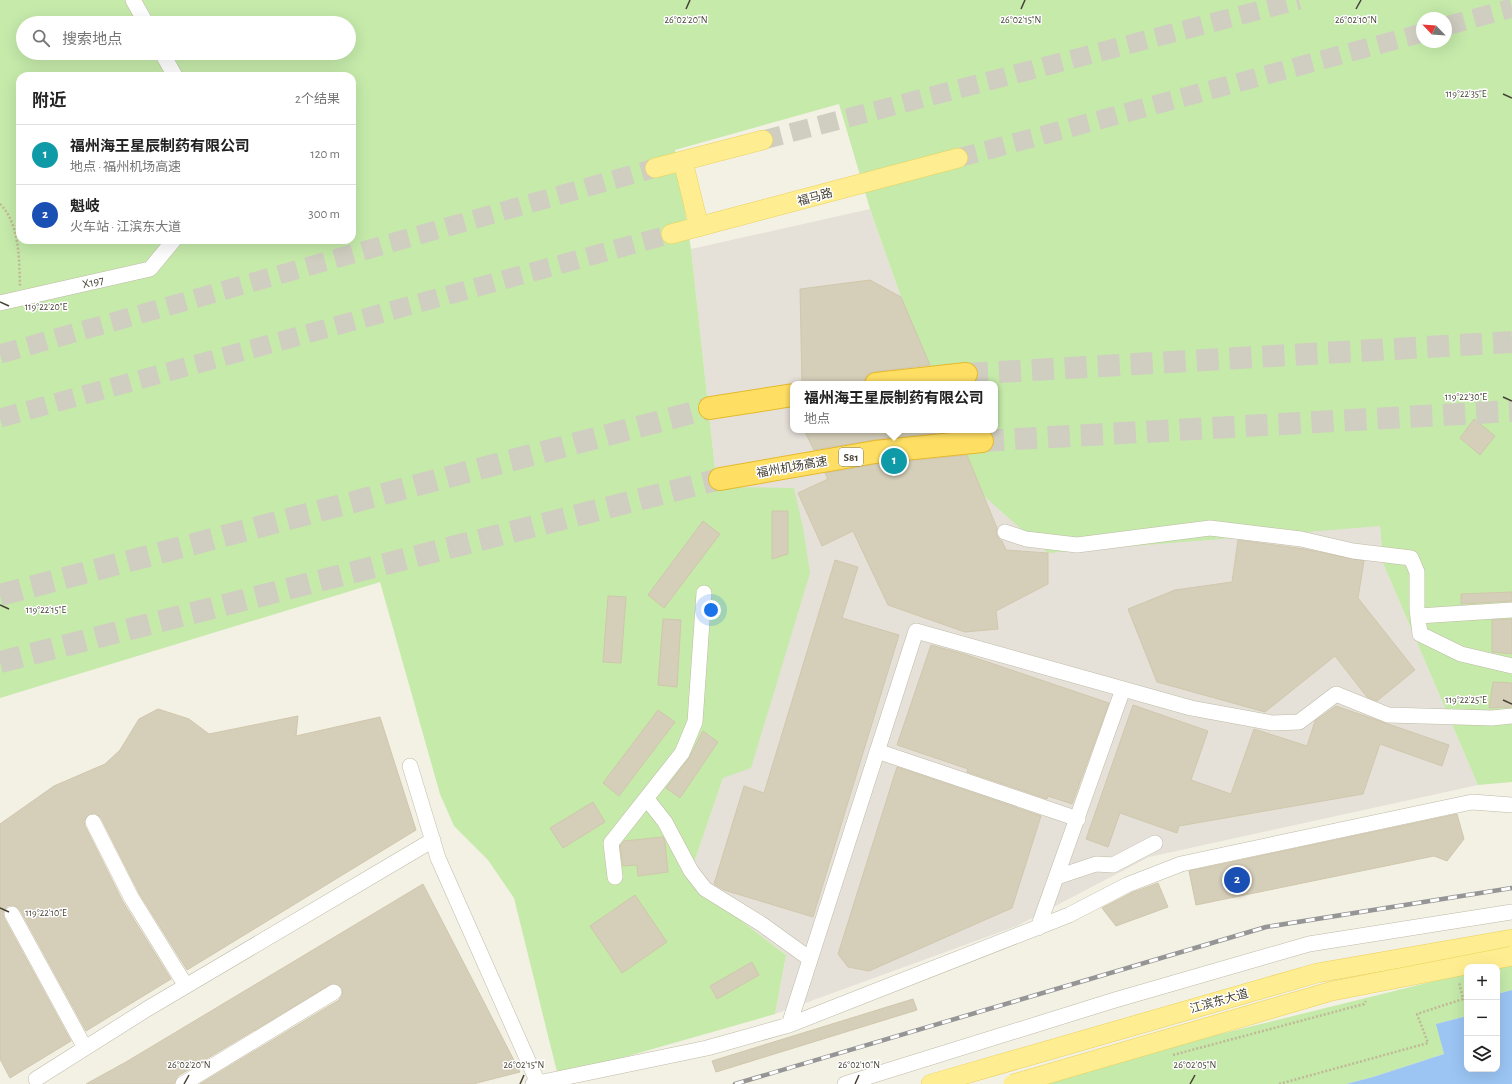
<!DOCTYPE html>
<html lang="zh">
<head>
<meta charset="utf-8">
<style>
	:root { --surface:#fff; --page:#f2f2f2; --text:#222; --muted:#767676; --line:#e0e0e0; --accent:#ff520f }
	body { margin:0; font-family:"Alegreya Sans","Noto Sans SC",sans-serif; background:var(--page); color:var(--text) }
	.controls { position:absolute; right:12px; bottom:12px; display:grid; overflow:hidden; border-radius:8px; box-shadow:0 4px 16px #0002 }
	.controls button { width:36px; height:36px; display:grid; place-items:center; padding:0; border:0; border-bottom:1px solid var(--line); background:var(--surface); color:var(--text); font:20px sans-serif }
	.compass { position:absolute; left:1416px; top:12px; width:36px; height:36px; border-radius:50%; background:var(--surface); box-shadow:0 4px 16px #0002; rotate:295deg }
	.you { position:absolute; left:711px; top:610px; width:14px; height:14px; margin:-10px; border:3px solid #fff; border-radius:50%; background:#1a73e8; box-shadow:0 0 0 6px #1a73e833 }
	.badge { display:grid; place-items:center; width:26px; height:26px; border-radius:50%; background:var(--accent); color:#fff; font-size:13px; font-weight:700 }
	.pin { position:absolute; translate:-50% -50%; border:2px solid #fff; box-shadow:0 1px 4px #0006 }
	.popup { position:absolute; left:790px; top:381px; width:208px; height:52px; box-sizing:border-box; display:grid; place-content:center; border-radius:8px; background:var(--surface); filter:drop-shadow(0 1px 3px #0005); font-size:13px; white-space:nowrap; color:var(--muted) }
	.popup b { font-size:15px; color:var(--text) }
	.popup::after { content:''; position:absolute; left:50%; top:100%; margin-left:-8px; border:8px solid transparent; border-top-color:var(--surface) }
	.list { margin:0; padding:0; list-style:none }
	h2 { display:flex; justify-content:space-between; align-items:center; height:52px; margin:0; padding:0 16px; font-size:17px }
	h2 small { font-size:13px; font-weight:400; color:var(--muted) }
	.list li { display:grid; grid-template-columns:26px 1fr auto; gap:12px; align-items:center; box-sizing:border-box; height:60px; padding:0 16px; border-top:1px solid var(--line) }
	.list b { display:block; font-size:15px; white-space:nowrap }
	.list p { margin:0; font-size:13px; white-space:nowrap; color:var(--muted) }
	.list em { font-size:13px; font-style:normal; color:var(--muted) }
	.icon { flex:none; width:22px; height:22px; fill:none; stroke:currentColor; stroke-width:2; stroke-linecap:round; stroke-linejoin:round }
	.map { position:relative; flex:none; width:1512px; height:1084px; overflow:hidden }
	.search { position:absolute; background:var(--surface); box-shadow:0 4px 16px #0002; left:16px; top:16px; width:340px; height:44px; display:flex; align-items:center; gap:10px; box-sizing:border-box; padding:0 14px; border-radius:22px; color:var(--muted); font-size:15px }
	.panel { position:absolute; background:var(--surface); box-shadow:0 4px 16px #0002; left:16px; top:72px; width:340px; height:172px; border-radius:12px }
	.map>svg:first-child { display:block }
</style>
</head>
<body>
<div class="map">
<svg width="1512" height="1084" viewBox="0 0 1512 1084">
	<rect width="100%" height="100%" fill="#f3f0e4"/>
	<path fill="#e5e1d9" d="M 870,209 L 901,297 L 937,384 L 793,384 L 793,430 L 956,430 L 984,496 L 1380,526 L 1383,563 L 1478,785 L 1149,857 L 1017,926 L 775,1014 L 786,955 L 688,880 L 723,778 L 717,487 L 691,249 Z"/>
	<path fill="#c5eaaa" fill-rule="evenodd" d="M 0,0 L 1512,0 L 1512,782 L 1478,785 L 1383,563 L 1380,526 L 1048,553 L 984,496 L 956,430 L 995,430 L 995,384 L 937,384 L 901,297 L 870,209 L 839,104 L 675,150 L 691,249 L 717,487 L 794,488 L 803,528 L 810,573 L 751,768 L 723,778 L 688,880 L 786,955 L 775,1014 L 558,1076 L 514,898 L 488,860 L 454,826 L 440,794 L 380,582 L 0,698 ZM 1422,18 L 1446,18 L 1446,42 L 1422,42 ZM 23,23 L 349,23 L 349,53 L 23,53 ZM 20,76 L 352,76 L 352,240 L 20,240 Z
		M 1512,965 L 1512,990 L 1497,994 L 1497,968 Z
		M 1467,973 L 1467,1001 L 1465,1002 L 1467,1016 L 1437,1024 L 1444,1054 L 1373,1077 L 1346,1084 L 1042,1084 L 1172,1046 Z"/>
	<path fill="#9cc5f4" d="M 1512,990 L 1512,1084 L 1346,1084 L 1373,1077 L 1444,1054 L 1436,1024 L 1467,1016 L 1467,1069 L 1497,1069 L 1497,994 Z"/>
	<path fill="#d5ceb9" stroke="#d0c7ac" d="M 870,280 L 901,297 L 930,365 L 874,372 L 868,374 L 864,384 L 802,384 L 800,289 Z
		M 1474,419 L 1495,436 L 1480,455 L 1460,438 Z
		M 804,430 L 956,430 L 957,431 L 874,440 L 814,450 Z
		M 967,455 L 997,528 L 996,533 L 998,538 L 1002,541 L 1006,550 L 1048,553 L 1048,584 L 996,611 L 998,629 L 965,632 L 888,605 L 853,531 L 822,546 L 798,493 L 828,479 L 825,473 L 877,464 Z
		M 772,511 L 788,511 L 788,554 L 772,559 Z
		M 703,521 L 720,534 L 664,608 L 648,595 Z
		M 1238,540 L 1304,549 L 1364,561 L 1358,598 L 1415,670 L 1377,701 L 1367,697 L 1335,656 L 1265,712 L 1157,682 L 1128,609 L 1175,590 L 1232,582 Z
		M 835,560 L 858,567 L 842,618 L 899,635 L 813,917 L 724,890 L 714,884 L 744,786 L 764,793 Z
		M 1512,592 L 1512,601 L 1461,604 L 1461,594 Z
		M 608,596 L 626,597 L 621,663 L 603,662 Z
		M 663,619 L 681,620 L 677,687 L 658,685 Z
		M 1512,619 L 1512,654 L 1492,652 L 1492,620 Z
		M 931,645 L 964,654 L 1109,703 L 1072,804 L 1048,796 L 1047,799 L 967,772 L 968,769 L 897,745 Z
		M 1493,682 L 1512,683 L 1512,707 L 1489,708 Z
		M 1133,705 L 1208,731 L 1191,780 L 1231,794 L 1254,729 L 1307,746 L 1315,721 L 1336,706 L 1449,745 L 1442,766 L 1380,744 L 1363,794 L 1179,826 L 1177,833 L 1120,813 L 1108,847 L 1086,839 Z
		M 158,709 L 189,719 L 209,734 L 298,716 L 296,736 L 380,717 L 416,830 L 187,970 L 139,893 L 101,818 L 94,813 L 89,814 L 84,821 L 85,826 L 123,902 L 171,979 L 86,1031 L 20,910 L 13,905 L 7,906 L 3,913 L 4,918 L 71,1041 L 10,1078 L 0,1059 L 0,824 L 54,786 L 105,764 L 120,750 L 139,719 Z
		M 658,710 L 675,722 L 619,796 L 603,783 Z
		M 703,731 L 718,742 L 680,798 L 666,788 L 689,758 Z
		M 897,767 L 1041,816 L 1012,908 L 869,971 L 848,967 L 838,954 Z
		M 593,802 L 605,822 L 563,848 L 550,828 Z
		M 1457,814 L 1464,839 L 1447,861 L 1434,856 L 1196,905 L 1189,871 Z
		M 663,837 L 665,842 L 668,872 L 638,876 L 637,865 L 623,866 L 620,846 L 624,841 Z
		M 1158,883 L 1168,907 L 1116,926 L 1102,908 L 1131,893 Z
		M 423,884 L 520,1072 L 473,1084 L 200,1084 L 339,1000 L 342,996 L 342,988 L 333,983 L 178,1076 L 174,1084 L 86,1084 L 126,1062 Z
		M 635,895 L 667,942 L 622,973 L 590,926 Z
		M 752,962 L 759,975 L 717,999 L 710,986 Z
		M 913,999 L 917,1010 L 716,1072 L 712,1061 Z"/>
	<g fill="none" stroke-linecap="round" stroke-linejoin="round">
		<path stroke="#d0cdc1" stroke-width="19" stroke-dasharray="19 10" stroke-linecap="butt" d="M 1446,26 L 1512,8
			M 763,140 L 1299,0
			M 958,158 L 1422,33
			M 0,354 L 655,168
			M 0,418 L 671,234"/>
		<path stroke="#d0cdc1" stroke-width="22" stroke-dasharray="22 11" stroke-linecap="butt" d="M 966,374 L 1512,342
			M 982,441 L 1512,411
			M 0,595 L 710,408
			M 0,662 L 720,479"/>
		<defs>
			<path id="minor" d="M 133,0 L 146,23
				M 162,53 L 175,76
				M 0,303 L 150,269 L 174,240
				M 1005,532 L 1026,539 L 1077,545 L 1210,528 L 1301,539 L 1353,551 L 1411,558 L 1417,572 L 1417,609 L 1420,634 L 1461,654 L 1512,666
				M 1418,616 L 1512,610
				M 877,751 L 1078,819
				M 410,766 L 438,858 L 538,1083
				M 647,799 L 665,822 L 691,871 L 705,889 L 763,925 L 810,959
				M 93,822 L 131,897 L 186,986
				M 615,877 L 611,843 L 682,753 L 695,722 L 704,593
				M 1057,877 L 1096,864 L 1113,865 L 1155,843
				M 12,914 L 85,1048
				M 1038,928 L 1123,689
				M 789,1025 L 916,631 L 1191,708 L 1272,723 L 1299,722 L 1336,694 L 1388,715 L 1492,718 L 1512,716
				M 36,1079 L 147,1009 L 433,840
				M 183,1084 L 334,992
				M 533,1084 L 707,1048 L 789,1025 L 1069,915 L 1127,885 L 1181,864 L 1472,802 L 1512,805
				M 845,1084 L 1115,1000 L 1309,944 L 1512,912"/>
			<path id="major" d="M 683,161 L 699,227
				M 655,168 L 763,140
				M 671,234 L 958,158
				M 931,1084 L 1317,973 L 1512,939"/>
			<path id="highway" d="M 876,384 L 966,374
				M 710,408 L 793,395
				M 720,479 L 875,452 L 982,441"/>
		</defs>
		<use href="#minor" stroke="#bfbaa6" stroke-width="16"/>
		<use href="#major" stroke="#ead15b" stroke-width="20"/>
		<use href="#highway" stroke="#e5b92c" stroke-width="24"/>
		<path stroke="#c1b897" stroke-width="2.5" stroke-dasharray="2 2" stroke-linecap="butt" d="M 0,204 C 20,224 19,259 20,286
			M 1173,1055 L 1364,1004 L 1366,1001
			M 1279,1084 L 1428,1043 L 1417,1014 L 1463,999 L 1459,982"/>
		<use href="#minor" stroke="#fff" stroke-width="15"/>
		<use href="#major" stroke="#ffee91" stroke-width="19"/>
		<use href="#highway" stroke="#ffdf63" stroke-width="22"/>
		<defs>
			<path id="rail" d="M 735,1084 L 1266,927 L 1512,888"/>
		</defs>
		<use href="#rail" stroke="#959595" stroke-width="4.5"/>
		<use href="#rail" stroke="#fff" stroke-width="3" stroke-dasharray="9" stroke-linecap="butt"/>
		<defs>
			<path id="major-bridge" d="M 1013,1084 L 1332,991 L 1512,956"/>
		</defs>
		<use href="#major-bridge" stroke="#ead15b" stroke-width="20" stroke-linecap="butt"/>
		<use href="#major-bridge" stroke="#ffee91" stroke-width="19"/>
	</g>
	<path fill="none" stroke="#464134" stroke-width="1.5" d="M 686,9 L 690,0M 1021,9 L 1025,0M 1356,9 L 1361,0M 1503,94 L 1512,98M 0,302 L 9,306M 1503,397 L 1512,401M 0,605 L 9,609M 1503,700 L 1512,704M 0,908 L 9,912M 184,1084 L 189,1075M 520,1084 L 524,1075M 855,1084 L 859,1075M 1190,1084 L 1195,1075"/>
	<g text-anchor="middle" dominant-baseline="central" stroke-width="3" stroke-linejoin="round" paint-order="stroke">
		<rect fill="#fff" stroke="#7e7a71" stroke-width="1" x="839" y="448" width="24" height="18" rx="3"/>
		<g font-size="11" font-weight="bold" fill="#464134">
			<text x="851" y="457">S81</text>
		</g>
		<g font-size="12" fill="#464134" stroke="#fff">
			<text transform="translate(815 197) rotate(-15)">福马路</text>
			<text transform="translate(93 282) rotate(-13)">X197</text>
			<text transform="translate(792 467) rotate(-10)">福州机场高速</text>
			<text transform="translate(1219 1001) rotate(-16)">江滨东大道</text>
		</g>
	</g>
	<g font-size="10" text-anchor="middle" fill="#464134" stroke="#fff" stroke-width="3" stroke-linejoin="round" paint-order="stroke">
		<text x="686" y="23">26°02'20"N</text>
		<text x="1021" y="23">26°02'15"N</text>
		<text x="1356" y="23">26°02'10"N</text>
		<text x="1466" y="97">119°22'35"E</text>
		<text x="46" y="310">119°22'20"E</text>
		<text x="1466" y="400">119°22'30"E</text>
		<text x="46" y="613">119°22'15"E</text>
		<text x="1466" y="703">119°22'25"E</text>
		<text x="46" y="916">119°22'10"E</text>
		<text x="189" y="1068">26°02'20"N</text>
		<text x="524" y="1068">26°02'15"N</text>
		<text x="859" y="1068">26°02'10"N</text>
		<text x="1195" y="1068">26°02'05"N</text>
	</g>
</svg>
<div class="controls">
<button>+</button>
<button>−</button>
<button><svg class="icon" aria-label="layers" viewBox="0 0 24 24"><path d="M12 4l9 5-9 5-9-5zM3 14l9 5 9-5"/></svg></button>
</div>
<svg class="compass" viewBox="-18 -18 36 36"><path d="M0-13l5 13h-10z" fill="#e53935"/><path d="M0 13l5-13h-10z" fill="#767676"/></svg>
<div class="you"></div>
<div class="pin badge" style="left:894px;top:461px;background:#0f9aa8">1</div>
<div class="popup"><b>福州海王星辰制药有限公司</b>地点</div>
<div class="pin badge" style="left:1237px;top:880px;background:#1a4fb4">2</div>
<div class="search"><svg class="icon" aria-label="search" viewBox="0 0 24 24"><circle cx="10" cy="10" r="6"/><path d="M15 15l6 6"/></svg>搜索地点</div>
<section class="panel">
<h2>附近<small>2个结果</small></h2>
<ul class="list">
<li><span class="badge" style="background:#0f9aa8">1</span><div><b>福州海王星辰制药有限公司</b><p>地点 · 福州机场高速</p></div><em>120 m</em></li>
<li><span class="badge" style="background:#1a4fb4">2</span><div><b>魁岐</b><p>火车站 · 江滨东大道</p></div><em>300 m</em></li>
</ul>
</section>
</div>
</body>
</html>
